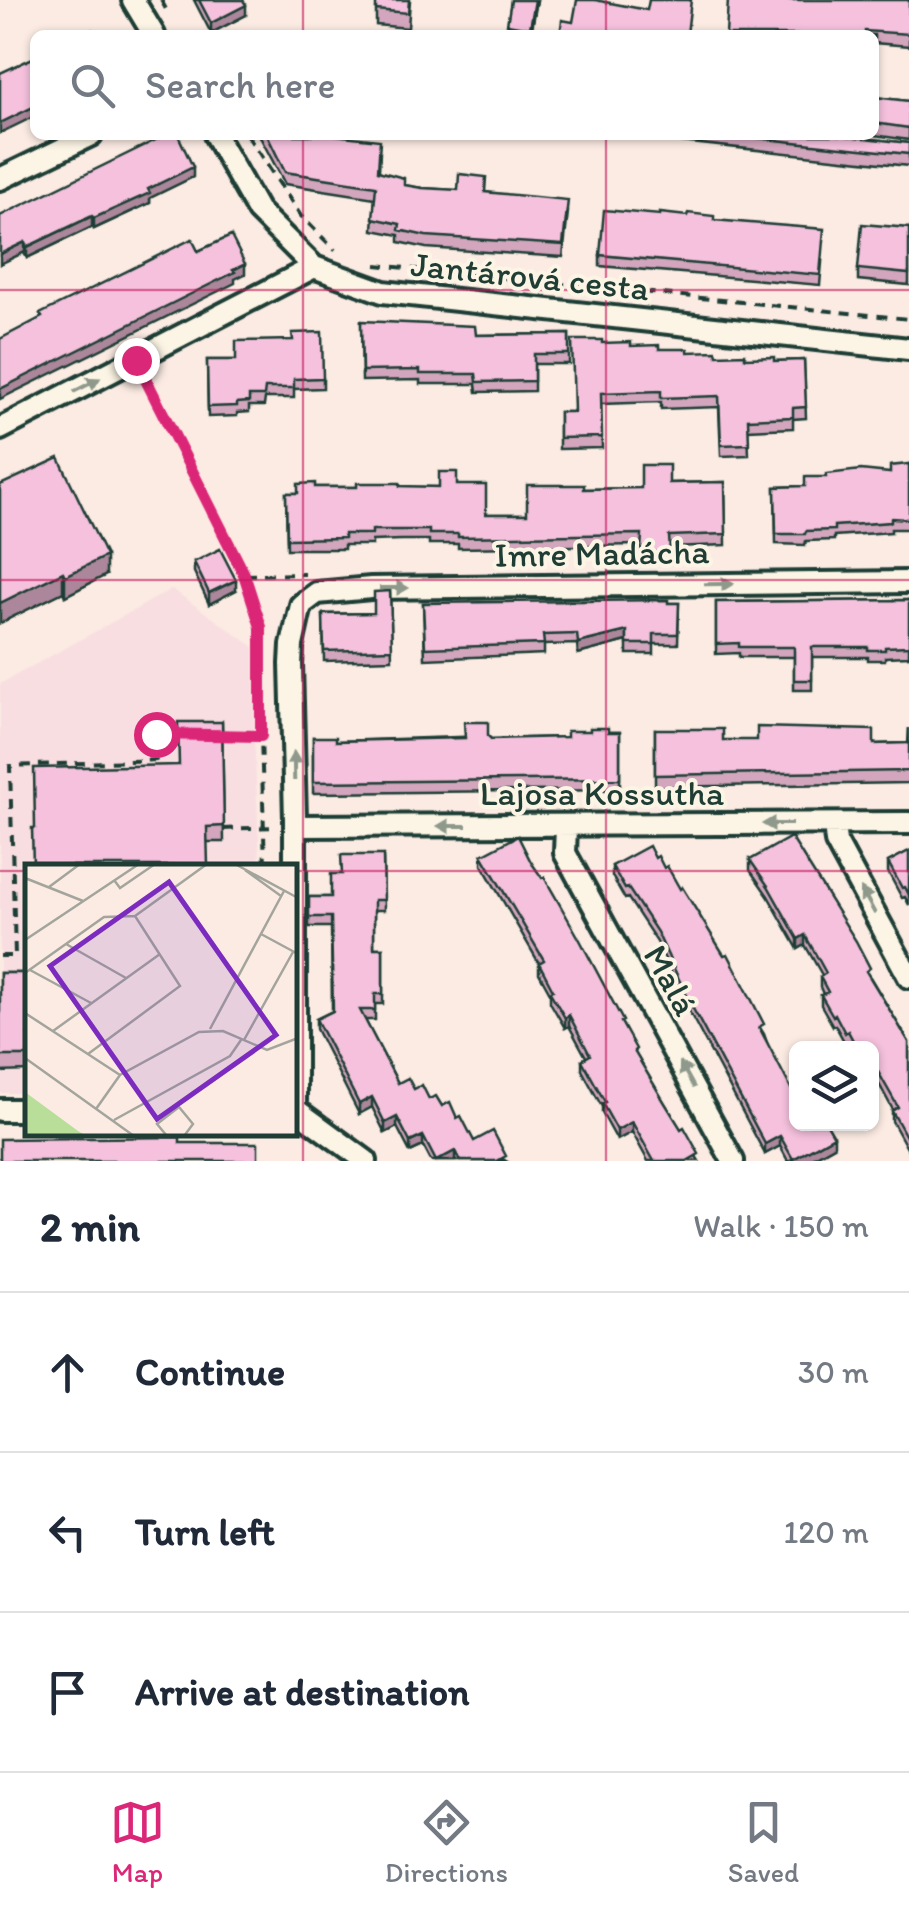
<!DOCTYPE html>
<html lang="en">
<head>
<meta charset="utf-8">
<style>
	:root { --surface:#fff; --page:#f6f6f7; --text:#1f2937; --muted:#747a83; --line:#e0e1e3; --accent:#db2777 }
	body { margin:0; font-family:Itim,sans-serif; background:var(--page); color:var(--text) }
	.controls { position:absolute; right:30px; bottom:30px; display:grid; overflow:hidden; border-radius:15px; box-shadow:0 2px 8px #0004 }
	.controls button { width:90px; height:90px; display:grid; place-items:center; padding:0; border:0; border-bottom:2px solid var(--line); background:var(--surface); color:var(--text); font:50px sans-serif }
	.stop { position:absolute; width:30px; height:30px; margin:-22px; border:8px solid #db2777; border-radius:50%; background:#fff }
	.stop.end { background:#db2777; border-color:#fff; box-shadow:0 2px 10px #0008 }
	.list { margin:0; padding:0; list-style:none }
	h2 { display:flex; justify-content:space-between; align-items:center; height:130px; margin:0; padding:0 40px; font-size:42px }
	h2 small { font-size:32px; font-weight:400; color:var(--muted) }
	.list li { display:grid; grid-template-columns:65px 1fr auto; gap:30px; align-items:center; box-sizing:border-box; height:160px; padding:0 40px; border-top:2px solid var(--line) }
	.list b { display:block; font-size:38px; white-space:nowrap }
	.list em { font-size:32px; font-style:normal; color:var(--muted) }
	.icon { flex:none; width:55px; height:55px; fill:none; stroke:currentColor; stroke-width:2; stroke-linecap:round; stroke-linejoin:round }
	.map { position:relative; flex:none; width:909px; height:1161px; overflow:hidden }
	.search { position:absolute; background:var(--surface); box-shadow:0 2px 8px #0004; left:30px; right:30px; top:30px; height:110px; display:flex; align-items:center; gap:25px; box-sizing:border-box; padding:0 35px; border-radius:15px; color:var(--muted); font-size:38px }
	.sheet { height:610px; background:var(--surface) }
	nav { display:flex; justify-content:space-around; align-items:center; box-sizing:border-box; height:140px; border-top:2px solid var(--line); background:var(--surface); font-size:28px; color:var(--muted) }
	nav a { display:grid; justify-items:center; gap:5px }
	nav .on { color:var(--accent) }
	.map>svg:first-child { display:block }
</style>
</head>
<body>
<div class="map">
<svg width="909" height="1161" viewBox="0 0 909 1161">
	<rect width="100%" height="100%" fill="#fbebe3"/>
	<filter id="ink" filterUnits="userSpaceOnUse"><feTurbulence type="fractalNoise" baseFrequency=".01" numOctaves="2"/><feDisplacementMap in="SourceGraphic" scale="20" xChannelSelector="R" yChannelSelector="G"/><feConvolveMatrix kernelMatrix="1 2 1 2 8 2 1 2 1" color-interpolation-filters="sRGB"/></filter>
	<g filter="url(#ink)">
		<path fill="#f9dee1" d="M 172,589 L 254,647 L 254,735 L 260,866 L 28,866 L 27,1093 L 0,1093 L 0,684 Z"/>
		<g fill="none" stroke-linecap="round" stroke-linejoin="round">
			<defs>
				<path id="minor" d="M 133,0 L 154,35
					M 215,135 L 258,211 L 314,267 L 383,292 L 909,349
					M 0,179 L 91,135
					M 0,429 L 314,267
					M 834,824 L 836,842 L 909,977
					M 295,826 L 909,823
					M 566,826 L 565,853 L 733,1161
					M 295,1109 L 295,819 L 291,664 L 292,645 L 301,605 L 317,593 L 371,588 L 909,582
					M 295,1109 L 366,1161
					M 0,1110 L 28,1110"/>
			</defs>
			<use href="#minor" stroke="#1f3d34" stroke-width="28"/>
			<path stroke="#1f3d34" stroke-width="4" stroke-dasharray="10 8" stroke-linecap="butt" d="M 161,0 L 168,13
				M 247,135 L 301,216 L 335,250
				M 376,265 L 909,319
				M 145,377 L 245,575 L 261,627 L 261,735 L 265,866
				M 245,575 L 305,574
				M 220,734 L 261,735
				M 224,829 L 274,827
				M 0,956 L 15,956 L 10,766 L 156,760 L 156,734 L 181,734"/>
			<use href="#minor" stroke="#fcf5e5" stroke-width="20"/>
		</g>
		<path fill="#d3a6be" stroke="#1f3d34" stroke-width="2.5" d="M 194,0 L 243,0 L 246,15 L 211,33 Z
			M 410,0 L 408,28 L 376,25 L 376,10 Z
			M 511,0 L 537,0 L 531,35 L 507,34 Z
			M 909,0 L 909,46 L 874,43 L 874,35 L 726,35 Z
			M 874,97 L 909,101 L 909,140 L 874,135 Z
			M 259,135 L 334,135 L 380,152 L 379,171 L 404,185 L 422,188 L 486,192 L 568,212 L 563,257 L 426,248 L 399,242 L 399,235 L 373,230 L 375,198 L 285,184 Z
			M 615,135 L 837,135 L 909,143 L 909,166 Z
			M 193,177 L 150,198 L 150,203 L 94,229 L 92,227 L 27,258 L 0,216 Z
			M 714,220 L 824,240 L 820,285 L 600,266 L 600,255 Z
			M 909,228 L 909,285 L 858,280 L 858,269 Z
			M 361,321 L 476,335 L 569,334 L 569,364 L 534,364 L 534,391 L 477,392 L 476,384 L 420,384 L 420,380 L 362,381 Z
			M 602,343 L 774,361 L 804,360 L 806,418 L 793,419 L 793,428 L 748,430 L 749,455 L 721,456 L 719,407 L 661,409 L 661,402 L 601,404 L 602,448 L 559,449 L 559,412 L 573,412 Z
			M 207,360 L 236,360 L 323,378 L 323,388 L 294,389 L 294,398 L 265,398 L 264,406 L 249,406 L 249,412 L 237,413 L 237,416 L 208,417 Z
			M 909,464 L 909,529 L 891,529 L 891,532 L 834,536 L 834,540 L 806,541 L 805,545 L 776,544 L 775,487 L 805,486 L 890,473 Z
			M 725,482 L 726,545 L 670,547 L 670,563 L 641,563 L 641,545 L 458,548 L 458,544 L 429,544 L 429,540 L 401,540 L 372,541 L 372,545 L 344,545 L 344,549 L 287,549 L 286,493 L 298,493 L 315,487 L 439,487 L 457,485 L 486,514 L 527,514 L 584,489 L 641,488 L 669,483 Z
			M 0,485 L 106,575 L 65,596 L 63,592 L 0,623 Z
			M 194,562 L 236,590 L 209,604 L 194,572 Z
			M 390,591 L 392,659 L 324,661 L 323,614 L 374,613 Z
			M 909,600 L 909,656 L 885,657 L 885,660 L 868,660 L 868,657 L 812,657 L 812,690 L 794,690 L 794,657 L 739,657 L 739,653 L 716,654 L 716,602 Z
			M 423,603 L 679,603 L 678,644 L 654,644 L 654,654 L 627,654 L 627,641 L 578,654 L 577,644 L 544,645 L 544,654 L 425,659 Z
			M 222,722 L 224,842 L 207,842 L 35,828 L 178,765 Z
			M 909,728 L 909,783 L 655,787 L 655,729 L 723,740 L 874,744 L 908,743 Z
			M 608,732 L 620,732 L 620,790 L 313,793 L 313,737 L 336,741 L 488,736 L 491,739 L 567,737 Z
			M 909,851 L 909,905 L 905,897 L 902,898 L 888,872 L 888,862 Z
			M 383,855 L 384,910 L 374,910 L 374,948 L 383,948 L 383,1004 L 375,1004 L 375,1020 L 365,1020 L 398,1083 L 414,1089 L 442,1106 L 457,1118 L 474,1141 L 506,1161 L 431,1161 L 423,1146 L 410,1152 L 397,1127 L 385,1133 L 372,1107 L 359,1114 L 316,1029 L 316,1019 L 332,1011 L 331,927 L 309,927 L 309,897 L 331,897 L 342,874 Z
			M 482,855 L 531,862 L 623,1026 L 636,1055 L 699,1161 L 648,1161 L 632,1132 L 617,1140 L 602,1113 L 602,1107 L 582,1070 L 582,1060 L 586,1057 L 569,1026 L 565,1028 L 550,1002 L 550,993 L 539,973 L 539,963 L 482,865 Z
			M 655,858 L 764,1034 L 796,1124 L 834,1146 L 807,1161 L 788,1161 L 780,1146 L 765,1154 L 690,1013 L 657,942 L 628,898 L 625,899 L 612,876 L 612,866 Z
			M 750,860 L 870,977 L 909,1042 L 909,1152 L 892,1121 L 892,1111 L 893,1110 L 872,1071 L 872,1048 L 851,1048 L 848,1042 L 845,1043 L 835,1025 L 833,1026 L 821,1005 L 821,995 L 823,994 L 820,987 L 820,977 L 822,975 L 805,945 L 798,949 L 768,896 L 750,870 Z
			M 0,973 L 28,973 L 28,1071 L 0,1072 Z"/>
		<path fill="#ac879b" stroke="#1f3d34" stroke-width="2.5" d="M 535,0 L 537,0 L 530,35 L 530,28 Z
			M 246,5 L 246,15 L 211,33 L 211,23 Z
			M 35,106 L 35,116 L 0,133 L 0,123 Z
			M 193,167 L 193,177 L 150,198 L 150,203 L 94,229 L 94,218 L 148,189 Z
			M 92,216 L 92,227 L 27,258 L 27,247 Z
			M 25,242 L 25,252 L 0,264 L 0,254 Z
			M 245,264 L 245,274 L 235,279 L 235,283 L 0,399 L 0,389 Z
			M 106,556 L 106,575 L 65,596 L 65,576 Z
			M 63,572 L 63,592 L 0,623 L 0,603 Z
			M 236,580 L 236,590 L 209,604 L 209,593 Z
			M 627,631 L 627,641 L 578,654 L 578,643 Z
			M 805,935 L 805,945 L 798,949 L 798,939 Z
			M 569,1015 L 569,1026 L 565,1028 L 565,1018 Z
			M 372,1097 L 372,1107 L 359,1114 L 359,1104 Z
			M 397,1117 L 397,1127 L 385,1133 L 385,1123 Z
			M 632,1122 L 632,1132 L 617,1140 L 617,1130 Z
			M 423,1136 L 423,1146 L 410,1152 L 410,1142 Z
			M 780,1136 L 780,1146 L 765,1154 L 765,1144 Z
			M 834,1136 L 834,1146 L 807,1161 L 793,1161 L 793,1159 Z
			M 455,1151 L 455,1161 L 436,1161 Z"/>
		<path fill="#f5c1dd" stroke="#1f3d34" stroke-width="2.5" d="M 199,0 L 243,0 L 246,5 L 211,23 Z
			M 376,0 L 409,0 L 408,13 L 376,10 Z
			M 511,0 L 535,0 L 530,28 L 507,24 Z
			M 577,0 L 595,0 L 647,10 L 649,0 L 691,0 L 687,35 L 560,35 L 562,20 L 573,22 Z
			M 728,0 L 909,0 L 909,34 L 865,31 L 865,35 L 726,35 Z
			M 92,30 L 94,35 L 81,35 Z
			M 35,57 L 35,106 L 0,123 L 0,73 Z
			M 874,97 L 909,101 L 909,128 L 874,123 Z
			M 166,135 L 178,135 L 193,167 L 148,189 L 150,193 L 94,218 L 92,216 L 27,247 L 25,242 L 0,254 L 0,216 Z
			M 267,135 L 334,135 L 380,140 L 378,171 L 404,178 L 404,185 L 422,188 L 458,190 L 459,174 L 486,177 L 485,192 L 568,200 L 563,245 L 426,236 L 399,230 L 400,224 L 373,218 L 376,186 L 285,172 Z
			M 728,135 L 837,135 L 909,143 L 909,154 Z
			M 604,210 L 660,215 L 660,213 L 687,216 L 688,213 L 714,216 L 714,220 L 824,229 L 820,275 L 600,255 Z
			M 862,224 L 909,228 L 909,274 L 858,269 Z
			M 231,236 L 245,264 L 233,270 L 235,272 L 0,389 L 0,339 L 42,317 L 40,314 L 192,239 L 198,251 Z
			M 361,321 L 475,326 L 476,335 L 569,334 L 569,354 L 534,354 L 534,381 L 477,382 L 476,374 L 420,374 L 420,370 L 362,371 Z
			M 322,332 L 323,378 L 294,379 L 294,388 L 265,388 L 264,396 L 249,396 L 249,402 L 237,403 L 237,406 L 208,407 L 207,360 L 236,360 L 236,341 L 293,340 L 292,333 Z
			M 572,340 L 602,340 L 602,343 L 631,342 L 631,346 L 659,345 L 659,349 L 688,349 L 688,352 L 716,351 L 717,355 L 745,354 L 745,358 L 774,357 L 774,361 L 804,360 L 806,407 L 793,408 L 793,417 L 748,419 L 749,444 L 721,445 L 719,396 L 661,398 L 661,391 L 601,393 L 602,437 L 559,438 L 559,412 L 574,412 Z
			M 59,458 L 106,556 L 65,576 L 63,572 L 0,603 L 0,485 Z
			M 909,464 L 909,519 L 891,518 L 891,522 L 834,526 L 834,530 L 806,531 L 805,534 L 776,534 L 775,487 L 805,486 L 805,477 L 826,477 L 826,474 L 861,470 L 890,473 L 890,466 Z
			M 641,465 L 669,465 L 669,483 L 725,482 L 726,534 L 669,536 L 670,552 L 641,552 L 642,534 L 458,537 L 458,534 L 429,534 L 429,530 L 372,530 L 372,534 L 344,534 L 344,538 L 287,539 L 286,493 L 298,493 L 298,484 L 315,483 L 315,487 L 357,487 L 357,483 L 400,483 L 400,486 L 439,487 L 439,472 L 457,472 L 457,485 L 486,485 L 486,514 L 527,514 L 527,485 L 584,485 L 584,489 L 641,488 Z
			M 220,549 L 236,580 L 209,593 L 194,562 Z
			M 390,591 L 392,649 L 324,651 L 323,614 L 374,613 L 374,592 Z
			M 668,600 L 668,603 L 679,603 L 678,634 L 654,634 L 654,644 L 627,644 L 627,631 L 578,643 L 577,634 L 543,635 L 544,644 L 425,648 L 423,603 Z
			M 909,600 L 909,646 L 885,647 L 885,650 L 868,650 L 868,647 L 812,647 L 812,680 L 794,680 L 794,647 L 739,647 L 739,643 L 716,644 L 716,602 Z
			M 178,722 L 222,722 L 224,826 L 207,827 L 208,866 L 33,866 L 32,828 L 35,828 L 34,768 L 179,765 Z
			M 464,722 L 488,722 L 488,736 L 491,739 L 567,737 L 567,731 L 590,731 L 590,728 L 608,728 L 608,732 L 620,732 L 620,779 L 313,782 L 313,737 L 336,737 L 336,741 L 465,738 Z
			M 757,727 L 874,730 L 874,744 L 909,743 L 909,728 L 909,771 L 655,775 L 655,729 L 723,729 L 723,740 L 757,740 Z
			M 518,836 L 531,862 L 542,878 L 544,877 L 580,940 L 623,1021 L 621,1022 L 636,1049 L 634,1051 L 665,1103 L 681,1129 L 684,1127 L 699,1154 L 687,1161 L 654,1161 L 632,1122 L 617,1130 L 602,1103 L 605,1102 L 582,1060 L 590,1055 L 569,1015 L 565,1018 L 550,992 L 553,990 L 539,963 L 544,960 L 482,855 Z
			M 791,837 L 856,941 L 870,968 L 866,971 L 909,1042 L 909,1142 L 892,1111 L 898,1107 L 872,1061 L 872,1048 L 857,1048 L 848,1031 L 845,1033 L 835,1014 L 833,1016 L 821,995 L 828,992 L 820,977 L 826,973 L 805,935 L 798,939 L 768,886 L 750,860 Z
			M 649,846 L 655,858 L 658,856 L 664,868 L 667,866 L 680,889 L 682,887 L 724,955 L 728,954 L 764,1024 L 759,1027 L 796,1098 L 796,1124 L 827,1124 L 834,1136 L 793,1159 L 780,1136 L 765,1144 L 690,1003 L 657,932 L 628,888 L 625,889 L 612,866 Z
			M 909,851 L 909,895 L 905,887 L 902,888 L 888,862 Z
			M 341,855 L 383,855 L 384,900 L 374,900 L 374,948 L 383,948 L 383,994 L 375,994 L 375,1010 L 360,1010 L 398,1083 L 408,1078 L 414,1089 L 422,1085 L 429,1099 L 436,1096 L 442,1106 L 450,1102 L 457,1118 L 461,1116 L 474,1141 L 493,1131 L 506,1156 L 497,1161 L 460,1161 L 455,1151 L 436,1161 L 423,1136 L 410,1142 L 397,1117 L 385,1123 L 372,1097 L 359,1104 L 316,1019 L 333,1011 L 331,917 L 309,917 L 309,897 L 331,897 L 331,874 L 342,874 Z
			M 0,973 L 28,973 L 28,1056 L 0,1056 Z
			M 180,1137 L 180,1143 L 258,1143 L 258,1161 L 0,1161 L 0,1139 Z"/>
		<defs><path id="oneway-solid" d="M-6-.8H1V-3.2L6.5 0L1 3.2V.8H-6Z" transform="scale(2.5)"/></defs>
		<g fill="#8e998c">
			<use href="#oneway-solid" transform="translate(87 385) rotate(-27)"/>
			<use href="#oneway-solid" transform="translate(719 584) rotate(-1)"/>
			<use href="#oneway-solid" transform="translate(394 588)"/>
			<use href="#oneway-solid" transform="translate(294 766) rotate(-91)"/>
			<use href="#oneway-solid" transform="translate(777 824) rotate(180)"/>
			<use href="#oneway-solid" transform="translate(452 826) rotate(180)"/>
			<use href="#oneway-solid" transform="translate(868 901) rotate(-119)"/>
			<use href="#oneway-solid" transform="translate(687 1075) rotate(-119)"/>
		</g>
	</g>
	<g fill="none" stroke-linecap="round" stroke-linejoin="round" filter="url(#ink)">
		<path stroke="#db2777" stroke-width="12" d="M 136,360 L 244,574 L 261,627 L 261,736 L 156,734"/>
	</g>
	<path fill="none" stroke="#c2185b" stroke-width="2.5" stroke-opacity="0.55" d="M 303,0 L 303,35M 606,0 L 606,35M 303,135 L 303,1161M 606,135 L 606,1161M 0,290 L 909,290M 0,580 L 909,580M 0,871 L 28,871M 295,871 L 909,871"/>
	<g text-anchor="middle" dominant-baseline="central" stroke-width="8" stroke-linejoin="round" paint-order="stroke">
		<g font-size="35" fill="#1f3d34" stroke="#fcf5e5">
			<text transform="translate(530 276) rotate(6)">Jantárová cesta</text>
			<text transform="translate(602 553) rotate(-1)">Imre Madácha</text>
			<text x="602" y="793">Lajosa Kossutha</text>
			<text transform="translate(671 980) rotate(61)">Malá</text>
		</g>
	</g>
	<g transform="translate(25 864)">
		<rect width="272" height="272" fill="#fbebe3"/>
		<path d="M 0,228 L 53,267 L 62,272 L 0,272 Z" fill="#b8de99"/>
		<path fill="none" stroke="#a3a59d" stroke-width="2.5" d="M 210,0 L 273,34M 220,6 L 256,32M 0,14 L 58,37M 89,16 L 95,24 L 130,0M 24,23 L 55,0M 236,70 L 273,90M 0,76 L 114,0M 41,80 L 101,114M 5,106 L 66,139M 0,109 L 79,53 L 110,52 L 182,0M 0,149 L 95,211M 185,165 L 259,27M 28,167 L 135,90M 219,176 L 268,88M 63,190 L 155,122 L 110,52M 0,194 L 109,272M 71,245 L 95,211 L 174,168 L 198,167 L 242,186 L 273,174M 89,256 L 205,192 L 216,176M 142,272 L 132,260 L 154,243 L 168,260 L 159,272"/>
		<path fill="#7b2cbf" fill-opacity="0.15" stroke="#7b2cbf" stroke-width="5" d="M 144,18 L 251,171 L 132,255 L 25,102 Z"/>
		<rect width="272" height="272" fill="none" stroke="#1f3d34" stroke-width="5"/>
	</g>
</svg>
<div class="controls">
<button><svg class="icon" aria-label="layers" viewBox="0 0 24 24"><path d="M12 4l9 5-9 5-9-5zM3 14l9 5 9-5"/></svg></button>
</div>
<div class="stop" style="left:156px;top:734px"></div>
<div class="stop end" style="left:136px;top:360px"></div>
<div class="search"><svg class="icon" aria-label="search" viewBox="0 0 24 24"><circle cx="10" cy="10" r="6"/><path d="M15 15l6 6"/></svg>Search here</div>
</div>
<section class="sheet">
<h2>2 min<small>Walk · 150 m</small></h2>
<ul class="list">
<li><svg class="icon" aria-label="ahead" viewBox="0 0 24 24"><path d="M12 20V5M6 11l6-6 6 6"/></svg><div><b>Continue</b></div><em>30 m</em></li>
<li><svg class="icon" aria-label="left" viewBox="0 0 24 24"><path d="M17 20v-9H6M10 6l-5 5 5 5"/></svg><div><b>Turn left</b></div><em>120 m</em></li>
<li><svg class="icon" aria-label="arrive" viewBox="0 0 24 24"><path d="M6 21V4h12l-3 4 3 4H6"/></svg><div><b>Arrive at destination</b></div></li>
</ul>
</section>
<nav>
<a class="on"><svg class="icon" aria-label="map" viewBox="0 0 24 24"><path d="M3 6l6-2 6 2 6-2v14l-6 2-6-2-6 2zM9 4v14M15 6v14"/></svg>Map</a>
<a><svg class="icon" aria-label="directions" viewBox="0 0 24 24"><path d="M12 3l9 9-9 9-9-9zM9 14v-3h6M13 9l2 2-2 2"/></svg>Directions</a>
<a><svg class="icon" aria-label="saved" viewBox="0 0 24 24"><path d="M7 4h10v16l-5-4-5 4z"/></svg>Saved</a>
</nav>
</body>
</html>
